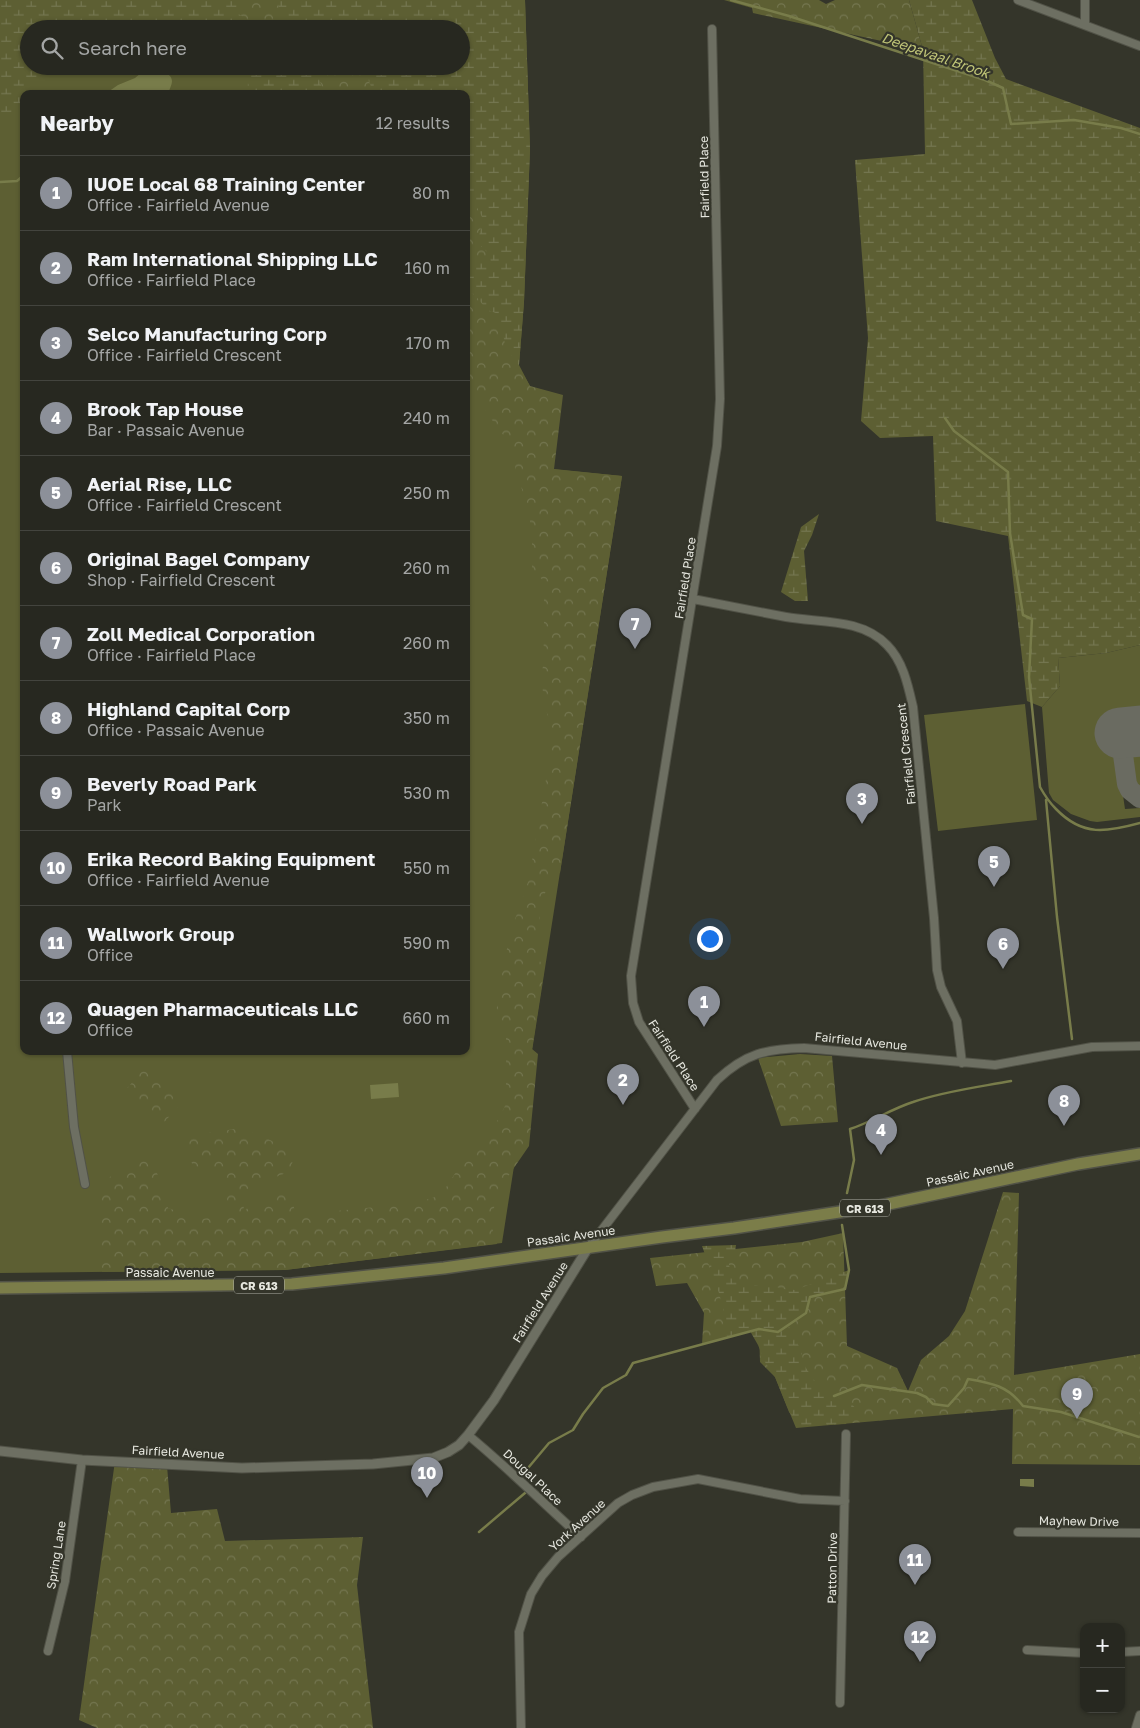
<!DOCTYPE html>
<html lang="en">
<head>
<meta charset="utf-8">
<style>
	:root { --surface:#272820; --page:#2f3029; --text:#f1f3f6; --muted:#a4a6a5; --line:#43443e; --accent:#8c9099 }
	body { margin:0; font-family:"Golos Text",sans-serif; background:var(--page); color:var(--text) }
	.controls { position:absolute; right:15px; bottom:15px; display:grid; overflow:hidden; border-radius:10px; box-shadow:0 1px 4px #0004 }
	.controls button { width:45px; height:45px; display:grid; place-items:center; padding:0; border:0; border-bottom:1px solid var(--line); background:var(--surface); color:var(--text); font:25px sans-serif }
	.you { position:absolute; left:709px; top:938px; width:18px; height:18px; margin:-12px; border:4px solid #fff; border-radius:50%; background:#1a73e8; box-shadow:0 0 0 8px #1a73e833 }
	.badge { display:grid; place-items:center; width:32px; height:32px; border-radius:50%; background:var(--accent); color:#fff; font-size:16px; font-weight:700 }
	.pin { position:absolute; translate:-50% -41px; filter:drop-shadow(0 1px 2px #0008) }
	.pin::after { content:''; position:absolute; top:26px; width:18px; height:15px; background:inherit; clip-path:polygon(0 0,100% 0,50% 100%) }
	.list { margin:0; padding:0; list-style:none }
	h2 { display:flex; justify-content:space-between; align-items:center; height:65px; margin:0; padding:0 20px; font-size:21px }
	h2 small { font-size:16px; font-weight:400; color:var(--muted) }
	.list li { display:grid; grid-template-columns:32px 1fr auto; gap:15px; align-items:center; box-sizing:border-box; height:75px; padding:0 20px; border-top:1px solid var(--line) }
	.list b { display:block; font-size:19px; white-space:nowrap }
	.list p { margin:0; font-size:16px; white-space:nowrap; color:var(--muted) }
	.list em { font-size:16px; font-style:normal; color:var(--muted) }
	.icon { flex:none; width:28px; height:28px; fill:none; stroke:currentColor; stroke-width:2; stroke-linecap:round; stroke-linejoin:round }
	.map { position:relative; flex:none; width:1140px; height:1728px; overflow:hidden }
	.search { position:absolute; background:var(--surface); box-shadow:0 1px 4px #0004; left:20px; top:20px; width:450px; height:55px; display:flex; align-items:center; gap:12px; box-sizing:border-box; padding:0 18px; border-radius:28px; color:var(--muted); font-size:19px }
	.panel { position:absolute; background:var(--surface); box-shadow:0 1px 4px #0004; left:20px; top:90px; width:450px; height:965px; border-radius:10px }
	.map>svg:first-child { display:block }
</style>
</head>
<body>
<div class="map">
<svg width="1140" height="1728" viewBox="0 0 1140 1728">
	<defs>
		<pattern id="forest-crowns" width="20" height="18" patternUnits="userSpaceOnUse" patternTransform="scale(1.25)"><rect width="20" height="18" fill="#5d5f33"/><path d="M2 6a3 3 0 1 1 6 0M12 15a3 3 0 1 1 6 0" fill="none" stroke="#747650"/></pattern>
		<pattern id="wetland-marsh" width="20" height="14" patternUnits="userSpaceOnUse" patternTransform="scale(1.25)"><rect width="20" height="14" fill="#5d5f33"/><path d="M1 5h8M5 5V1M11 12h8M15 12V8" fill="none" stroke="#747650"/></pattern>
	</defs>
	<rect width="100%" height="100%" fill="#34352a"/>
	<path fill="#5d5f33" fill-rule="evenodd" d="M 0,0 L 525,0 L 530,149 L 524,302 L 519,365 L 530,386 L 531,467 L 622,476 L 502,1243 L 285,1270 L 0,1273 ZM 29,29 L 461,29 L 461,66 L 29,66 ZM 24,94 L 466,94 L 466,1051 L 24,1051 Z
		M 1140,645 L 1140,715 L 1112,719 L 1125,809 L 1140,808 L 1140,817 L 1097,822 L 1090,821 L 1071,814 L 1053,800 L 1049,793 L 1042,707 L 1060,686 L 1058,658 L 1106,653 Z
		M 1025,704 L 1037,820 L 938,831 L 924,715 Z
		M 1140,747 L 1140,788 C 1131,779 1132,768 1131,756 Z"/>
	<path fill="url(#forest-crowns)" d="M 238,0 L 272,0 L 285,13 L 296,29 L 263,29 L 261,25 L 250,22 L 236,12 Z
		M 724,0 L 819,0 L 826,4 L 835,0 L 909,0 L 923,50 L 753,13 L 752,8 Z
		M 304,66 L 354,66 C 370,73 367,81 375,94 L 328,94 L 321,85 L 318,75 L 308,73 Z
		M 466,198 L 474,201 L 483,219 L 479,236 L 481,245 L 490,255 L 491,264 L 466,261 Z
		M 466,290 L 476,296 L 486,309 L 498,314 L 505,343 L 530,386 L 563,395 L 554,469 L 622,476 L 560,873 L 550,872 L 540,915 L 538,956 L 544,971 L 532,1049 L 538,1054 L 529,1146 L 500,1188 L 490,1221 L 497,1244 L 285,1270 L 102,1272 L 99,1247 L 100,1192 L 114,1171 L 152,1157 L 168,1208 L 200,1219 L 228,1216 L 226,1193 L 220,1177 L 193,1166 L 181,1137 L 235,1129 L 257,1134 L 294,1151 L 291,1171 L 258,1184 L 242,1192 L 244,1210 L 289,1189 L 296,1215 L 416,1203 L 441,1195 L 456,1172 L 487,1141 L 506,1104 L 506,1036 L 496,1013 L 504,961 L 512,928 L 529,879 L 554,732 L 545,708 L 542,684 L 544,638 L 544,582 L 532,568 L 532,533 L 527,503 L 516,473 L 513,447 L 496,426 L 475,394 L 466,361 Z
		M 800,1054 L 832,1056 L 838,1122 L 781,1126 L 758,1058 Z
		M 148,1064 L 186,1097 L 161,1126 L 123,1093 Z
		M 1003,1192 L 1019,1193 L 1014,1375 L 1140,1354 L 1140,1465 L 1012,1464 L 1013,1409 L 796,1428 L 775,1377 L 760,1362 L 759,1329 L 702,1344 L 704,1313 L 687,1283 L 656,1286 L 650,1258 L 802,1242 L 843,1233 L 847,1346 L 897,1368 L 908,1391 L 921,1360 L 949,1336 L 965,1311 Z
		M 115,1461 L 167,1466 L 171,1513 L 217,1509 L 225,1541 L 363,1537 L 357,1585 L 373,1728 L 97,1728 L 79,1720 Z"/>
	<path fill="url(#wetland-marsh)" d="M 0,0 L 238,0 L 236,12 L 250,22 L 261,25 L 263,29 L 173,29 L 156,22 L 152,29 L 29,29 L 29,66 L 50,66 C 49,80 33,83 25,92 C 22,97 21,105 16,110 C 12,113 5,113 0,113 Z
		M 272,0 L 525,0 L 530,149 L 524,302 L 519,365 C 505,352 502,331 498,314 L 486,309 L 476,296 L 466,290 L 466,261 L 491,263 L 490,255 L 481,246 L 479,236 L 483,219 L 474,201 L 466,198 L 466,94 L 375,94 C 367,81 370,73 354,66 L 461,66 L 461,29 L 296,29 L 285,13 Z
		M 909,0 L 972,0 L 995,58 L 1006,79 L 1140,128 L 1140,645 L 1106,653 L 1058,658 L 1060,686 L 1042,707 L 1027,701 L 1008,536 L 936,521 L 933,436 L 880,438 L 861,421 L 868,338 L 855,160 L 925,154 L 923,50 Z
		M 247,66 L 304,66 L 308,73 L 318,75 L 321,85 L 328,94 L 250,94 L 248,91 Z
		M 819,514 L 812,535 L 804,551 L 808,601 L 795,601 L 781,592 L 801,527 Z
		M 736,1245 L 735,1252 L 728,1260 L 731,1274 L 745,1287 L 767,1284 L 783,1289 L 795,1290 L 849,1270 L 845,1289 L 810,1297 L 806,1313 L 788,1325 L 801,1350 L 804,1365 L 816,1383 L 834,1396 L 850,1402 L 862,1416 L 849,1417 L 846,1424 L 800,1426 L 789,1412 L 775,1377 L 765,1362 L 758,1345 L 750,1331 L 727,1337 L 724,1312 L 719,1293 L 702,1246 Z"/>
	<path fill="#787c4a" d="M 147,68 C 154,69 172,71 172,81 C 172,85 169,90 168,94 L 105,94 L 118,85 L 135,78 Z
		M 398,1083 L 399,1097 L 371,1099 L 370,1085 Z
		M 1020,1479 L 1034,1479 L 1034,1487 L 1020,1486 Z"/>
	<g fill="none" stroke-linecap="round" stroke-linejoin="round">
		<path stroke="#787c4a" stroke-width="2.5" d="M 731,0 L 789,16 L 985,80 L 1003,88 L 1011,124 L 1074,120 L 1121,128 L 1140,134
			M 0,182 L 17,181 L 24,175
			M 945,418 L 954,431 L 1008,472 L 1010,533 L 1023,615 L 1032,619 L 1029,677 L 1040,787 C 1045,796 1049,802 1056,809 C 1083,837 1107,832 1140,823
			M 1046,800 L 1057,917 L 1072,1039
			M 847,1193 L 854,1160 L 850,1129 C 872,1122 891,1109 913,1102 C 945,1091 979,1087 1011,1081
			M 834,1396 L 862,1385 L 917,1393 L 926,1397 L 933,1404 L 948,1406 L 964,1388 L 968,1379 C 992,1383 1008,1386 1023,1406 L 1061,1412 L 1139,1437
			M 528,1468 L 549,1443 L 573,1430 L 583,1414 L 603,1388 L 626,1375 L 633,1363 L 759,1329 L 778,1332 L 806,1313 L 810,1297 L 845,1289 L 849,1270 L 842,1225
			M 479,1532 L 525,1493"/>
		<path stroke="#6a6b61" stroke-width="20" d="M 1120,733 L 1127,784 L 1130,790 L 1140,798"/>
		<path stroke="#6a6b61" stroke-width="51" d="M 1120,733 L 1140,731"/>
		<defs>
			<path id="minor" d="M 1018,0 L 1140,46
				M 1085,0 L 1085,25
				M 693,599 C 724,605 755,611 786,617 C 820,623 861,618 887,645 C 903,661 908,685 913,707 L 934,918 L 937,970 L 941,987 L 957,1021 L 962,1063
				M 67,1051 L 74,1127 L 85,1184
				M 695,1109 L 639,1022 L 633,1003 L 631,976 L 717,446 L 720,399 L 712,29
				M 588,1248 L 717,1080 C 746,1053 766,1049 804,1048 L 995,1065 L 1092,1047 L 1140,1046
				M 468,1435 C 507,1467 543,1503 581,1537
				M 1018,1532 L 1140,1533
				M 1027,1650 L 1084,1653
				M 48,1651 L 65,1581 L 82,1460
				M 1121,1652 L 1140,1651
				M 840,1703 L 846,1434
				M 521,1728 L 519,1632 L 531,1594 L 542,1576 L 558,1557 L 618,1503 L 632,1495 L 653,1487 L 698,1479 L 800,1499 L 845,1501
				M 1136,1728 L 1140,1715"/>
			<path id="tertiary" d="M 0,1451 L 82,1460 L 242,1468 L 373,1464 L 433,1458 L 448,1452 L 459,1445 L 468,1435 L 494,1400 L 588,1248"/>
			<path id="primary" d="M 0,1288 L 292,1284 L 444,1268 L 662,1237 L 734,1228 L 879,1206 L 1078,1164 L 1140,1154"/>
		</defs>
		<use href="#minor" stroke="#515247" stroke-width="10"/>
		<use href="#tertiary" stroke="#515247" stroke-width="11"/>
		<use href="#primary" stroke="#515247" stroke-width="14"/>
		<use href="#minor" stroke="#6d6f62" stroke-width="8"/>
		<use href="#tertiary" stroke="#6d6f62" stroke-width="9"/>
		<use href="#primary" stroke="#7b7d49" stroke-width="11"/>
	</g>
	<g text-anchor="middle" dominant-baseline="central" stroke-width="4.5" stroke-linejoin="round" paint-order="stroke">
		<g fill="#34352a" stroke="#b1b2a9" stroke-width="1">
			<rect x="840" y="1199.5" width="50" height="17" rx="4"/>
			<rect x="234" y="1276.5" width="50" height="17" rx="4"/>
		</g>
		<g font-size="11" font-weight="bold" fill="#e6e7df">
			<text x="865" y="1208">CR 613</text>
			<text x="259" y="1285">CR 613</text>
		</g>
		<g font-size="12" fill="#e6e7df" stroke="#34352a">
			<text transform="translate(704 177) rotate(-91)">Fairfield Place</text>
			<text transform="translate(685 578) rotate(-81)">Fairfield Place</text>
			<text transform="translate(906 754) rotate(-96)">Fairfield Crescent</text>
			<text transform="translate(861 1041) rotate(6)">Fairfield Avenue</text>
			<text transform="translate(674 1055) rotate(57)">Fairfield Place</text>
			<text transform="translate(970 1173) rotate(-12)">Passaic Avenue</text>
			<text transform="translate(571 1236) rotate(-8)">Passaic Avenue</text>
			<text x="170" y="1272">Passaic Avenue</text>
			<text transform="translate(540 1302) rotate(-58)">Fairfield Avenue</text>
			<text transform="translate(178 1452) rotate(3)">Fairfield Avenue</text>
			<text transform="translate(533 1477) rotate(43)">Dougal Place</text>
			<text transform="translate(1079 1521) rotate(1)">Mayhew Drive</text>
			<text transform="translate(577 1525) rotate(-42)">York Avenue</text>
			<text transform="translate(56 1555) rotate(-81)">Spring Lane</text>
			<text transform="translate(832 1568) rotate(-89)">Patton Drive</text>
		</g>
		<g font-size="14" font-style="italic" fill="#bfc477" stroke="#34352a">
			<text transform="translate(936 55) rotate(19)">Deepavaal Brook</text>
		</g>
	</g>
</svg>
<div class="controls">
<button>+</button>
<button>−</button>
</div>
<div class="you"></div>
<div class="pin badge" style="left:704px;top:1027px">1</div>
<div class="pin badge" style="left:623px;top:1105px">2</div>
<div class="pin badge" style="left:862px;top:824px">3</div>
<div class="pin badge" style="left:881px;top:1155px">4</div>
<div class="pin badge" style="left:994px;top:887px">5</div>
<div class="pin badge" style="left:1003px;top:969px">6</div>
<div class="pin badge" style="left:635px;top:649px">7</div>
<div class="pin badge" style="left:1064px;top:1126px">8</div>
<div class="pin badge" style="left:1077px;top:1419px">9</div>
<div class="pin badge" style="left:427px;top:1498px">10</div>
<div class="pin badge" style="left:915px;top:1585px">11</div>
<div class="pin badge" style="left:920px;top:1662px">12</div>
<div class="search"><svg class="icon" aria-label="search" viewBox="0 0 24 24"><circle cx="10" cy="10" r="6"/><path d="M15 15l6 6"/></svg>Search here</div>
<section class="panel">
<h2>Nearby<small>12 results</small></h2>
<ul class="list">
<li><span class="badge">1</span><div><b>IUOE Local 68 Training Center</b><p>Office · Fairfield Avenue</p></div><em>80 m</em></li>
<li><span class="badge">2</span><div><b>Ram International Shipping LLC</b><p>Office · Fairfield Place</p></div><em>160 m</em></li>
<li><span class="badge">3</span><div><b>Selco Manufacturing Corp</b><p>Office · Fairfield Crescent</p></div><em>170 m</em></li>
<li><span class="badge">4</span><div><b>Brook Tap House</b><p>Bar · Passaic Avenue</p></div><em>240 m</em></li>
<li><span class="badge">5</span><div><b>Aerial Rise, LLC</b><p>Office · Fairfield Crescent</p></div><em>250 m</em></li>
<li><span class="badge">6</span><div><b>Original Bagel Company</b><p>Shop · Fairfield Crescent</p></div><em>260 m</em></li>
<li><span class="badge">7</span><div><b>Zoll Medical Corporation</b><p>Office · Fairfield Place</p></div><em>260 m</em></li>
<li><span class="badge">8</span><div><b>Highland Capital Corp</b><p>Office · Passaic Avenue</p></div><em>350 m</em></li>
<li><span class="badge">9</span><div><b>Beverly Road Park</b><p>Park</p></div><em>530 m</em></li>
<li><span class="badge">10</span><div><b>Erika Record Baking Equipment</b><p>Office · Fairfield Avenue</p></div><em>550 m</em></li>
<li><span class="badge">11</span><div><b>Wallwork Group</b><p>Office</p></div><em>590 m</em></li>
<li><span class="badge">12</span><div><b>Quagen Pharmaceuticals LLC</b><p>Office</p></div><em>660 m</em></li>
</ul>
</section>
</div>
</body>
</html>
